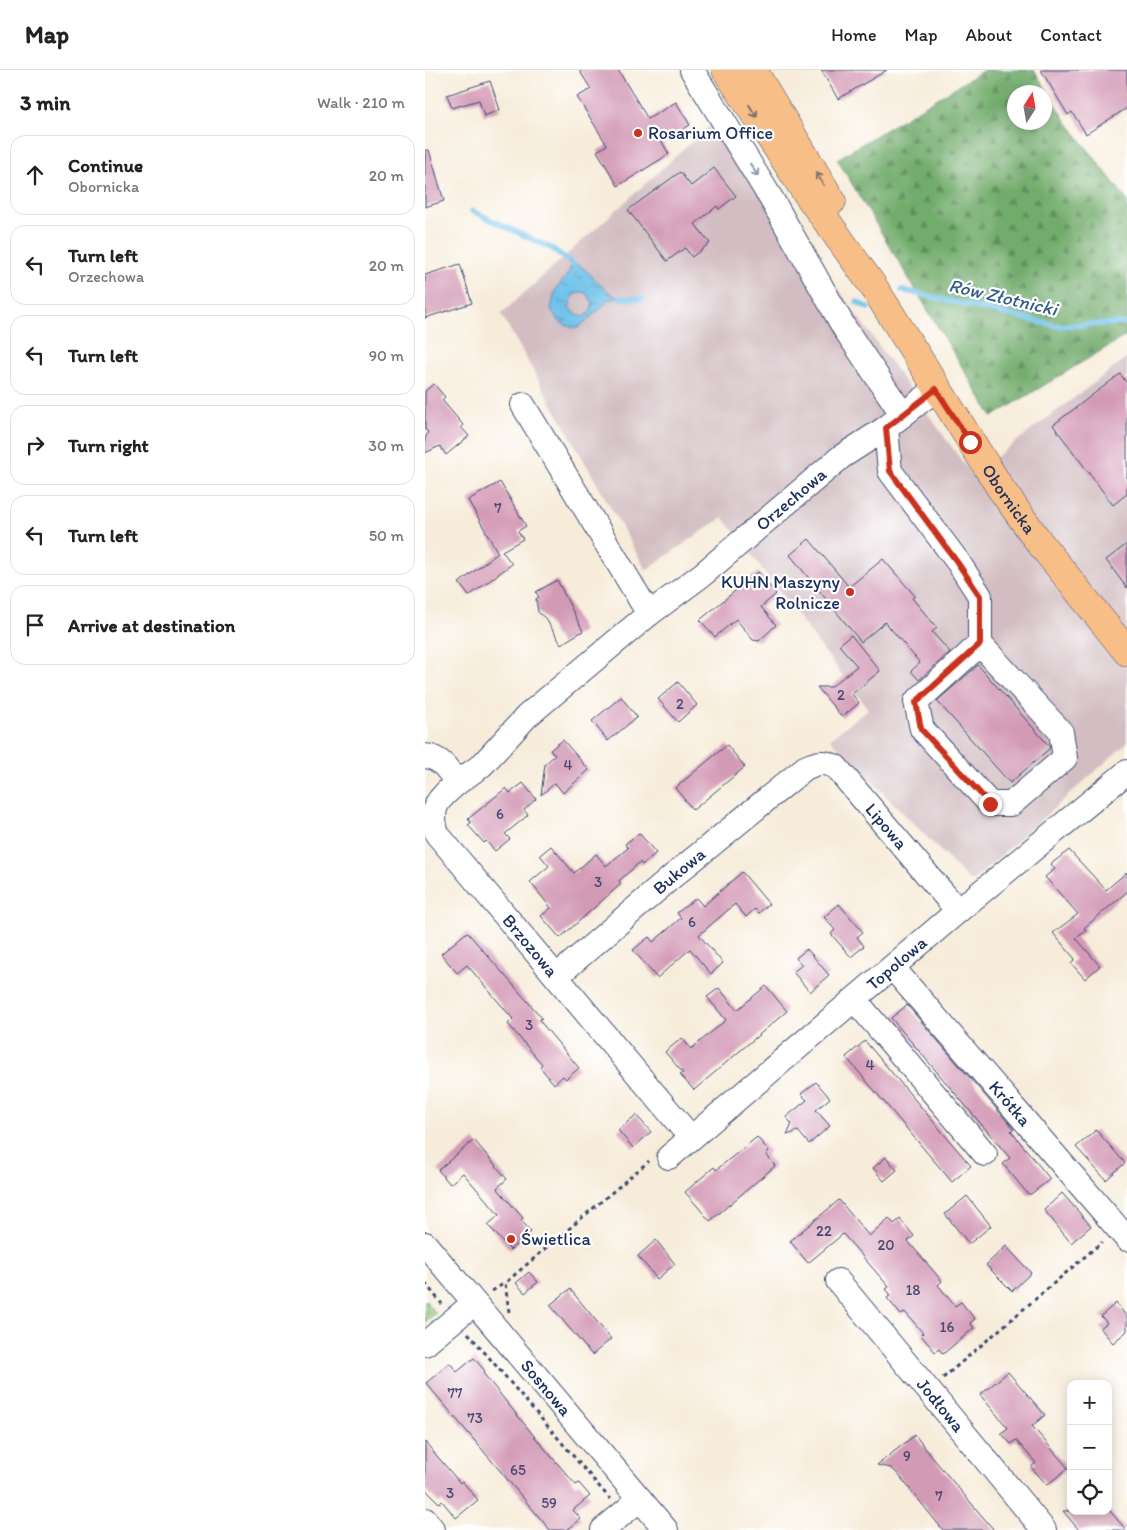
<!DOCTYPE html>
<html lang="en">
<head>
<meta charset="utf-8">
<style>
	:root { --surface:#fff; --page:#f2f2f2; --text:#222; --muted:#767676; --line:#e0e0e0 }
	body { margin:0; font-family:Itim,sans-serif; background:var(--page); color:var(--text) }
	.controls { position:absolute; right:15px; bottom:15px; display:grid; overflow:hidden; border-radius:10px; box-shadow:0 2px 12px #0003 }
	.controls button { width:45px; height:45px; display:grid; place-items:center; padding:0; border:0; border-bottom:1px solid var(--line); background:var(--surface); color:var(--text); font:25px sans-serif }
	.compass { position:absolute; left:582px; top:15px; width:45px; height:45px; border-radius:50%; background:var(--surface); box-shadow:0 2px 12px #0003; rotate:11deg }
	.stop { position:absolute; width:15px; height:15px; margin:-11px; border:4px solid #c8321e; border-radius:50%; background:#fff }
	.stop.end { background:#c8321e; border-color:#fff; box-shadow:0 1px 5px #0008 }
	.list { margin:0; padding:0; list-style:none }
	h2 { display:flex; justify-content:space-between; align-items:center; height:65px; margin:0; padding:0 20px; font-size:21px }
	h2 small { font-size:16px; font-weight:400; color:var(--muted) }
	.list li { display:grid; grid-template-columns:32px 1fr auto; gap:15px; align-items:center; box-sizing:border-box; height:80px; margin:0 10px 10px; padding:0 10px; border:1px solid var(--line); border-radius:15px }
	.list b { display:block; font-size:19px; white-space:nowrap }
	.list p { margin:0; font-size:16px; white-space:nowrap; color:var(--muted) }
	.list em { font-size:16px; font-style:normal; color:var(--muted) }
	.icon { flex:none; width:28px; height:28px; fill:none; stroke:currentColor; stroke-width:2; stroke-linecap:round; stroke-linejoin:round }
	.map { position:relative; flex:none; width:702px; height:1460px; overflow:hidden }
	header { display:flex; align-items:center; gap:30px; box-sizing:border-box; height:70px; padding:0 25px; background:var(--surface); border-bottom:1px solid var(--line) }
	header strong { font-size:24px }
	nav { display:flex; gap:28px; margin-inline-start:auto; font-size:18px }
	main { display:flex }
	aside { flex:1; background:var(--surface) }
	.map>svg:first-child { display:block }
</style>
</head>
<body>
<header>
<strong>Map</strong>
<nav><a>Home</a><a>Map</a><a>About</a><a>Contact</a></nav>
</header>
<main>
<aside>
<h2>3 min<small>Walk · 210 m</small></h2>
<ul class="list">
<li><svg class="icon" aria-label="ahead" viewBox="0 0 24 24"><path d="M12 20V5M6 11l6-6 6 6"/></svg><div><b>Continue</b><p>Obornicka</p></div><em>20 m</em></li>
<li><svg class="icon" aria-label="left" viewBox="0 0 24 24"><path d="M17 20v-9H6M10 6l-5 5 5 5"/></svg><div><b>Turn left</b><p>Orzechowa</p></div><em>20 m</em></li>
<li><svg class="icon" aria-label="left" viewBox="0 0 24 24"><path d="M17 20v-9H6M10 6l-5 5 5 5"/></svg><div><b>Turn left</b></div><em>90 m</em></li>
<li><svg class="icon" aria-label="right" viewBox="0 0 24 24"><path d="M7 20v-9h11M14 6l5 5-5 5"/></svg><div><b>Turn right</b></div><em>30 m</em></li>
<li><svg class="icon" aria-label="left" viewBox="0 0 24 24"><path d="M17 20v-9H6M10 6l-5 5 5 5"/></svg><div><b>Turn left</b></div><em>50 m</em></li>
<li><svg class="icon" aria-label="arrive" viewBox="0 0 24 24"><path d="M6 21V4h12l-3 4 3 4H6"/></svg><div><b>Arrive at destination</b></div></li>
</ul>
</aside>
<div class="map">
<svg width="702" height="1460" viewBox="0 0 702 1460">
	<defs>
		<pattern id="forest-firs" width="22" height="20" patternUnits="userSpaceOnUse" patternTransform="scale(1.25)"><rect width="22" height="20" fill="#72ac6c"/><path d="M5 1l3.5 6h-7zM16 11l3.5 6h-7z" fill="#5d8c5c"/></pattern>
		<pattern id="park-dots" width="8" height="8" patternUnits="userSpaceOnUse" patternTransform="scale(1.25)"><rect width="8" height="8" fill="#8ec87c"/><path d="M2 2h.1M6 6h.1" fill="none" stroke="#73a369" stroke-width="1.8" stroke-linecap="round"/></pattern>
		<pattern id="water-ripples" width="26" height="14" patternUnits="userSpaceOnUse" patternTransform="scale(1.25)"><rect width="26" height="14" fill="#6ec1ea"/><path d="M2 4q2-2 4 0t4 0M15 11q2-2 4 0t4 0" fill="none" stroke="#5a9dc1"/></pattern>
	</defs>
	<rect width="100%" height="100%" fill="#fff"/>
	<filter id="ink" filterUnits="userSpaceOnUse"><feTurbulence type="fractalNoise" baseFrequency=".02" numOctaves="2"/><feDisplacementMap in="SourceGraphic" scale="10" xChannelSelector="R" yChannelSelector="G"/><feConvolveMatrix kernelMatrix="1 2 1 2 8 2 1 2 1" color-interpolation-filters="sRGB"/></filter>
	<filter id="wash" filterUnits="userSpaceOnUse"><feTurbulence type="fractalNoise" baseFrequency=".0096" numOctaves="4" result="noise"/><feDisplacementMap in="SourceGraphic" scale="20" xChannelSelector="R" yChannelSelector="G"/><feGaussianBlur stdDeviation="1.12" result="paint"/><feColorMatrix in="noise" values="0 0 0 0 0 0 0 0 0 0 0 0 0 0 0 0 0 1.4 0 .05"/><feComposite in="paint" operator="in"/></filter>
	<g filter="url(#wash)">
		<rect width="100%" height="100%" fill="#f7ecda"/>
		<path fill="#d2bec2" d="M 291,50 L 547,405 L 702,288 L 702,673 L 546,812 L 405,669 L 443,639 L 298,447 L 221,500 L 76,244 Z"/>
		<path fill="url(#forest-firs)" stroke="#466e65" fill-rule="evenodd" d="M 559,0 L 609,0 L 642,52 L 702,130 L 702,265 L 567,347 L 412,89 ZM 590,22 L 620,22 L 620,52 L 590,52 Z"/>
		<path fill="url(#park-dots)" stroke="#547c6d" d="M 0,1230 L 11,1243 L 0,1252 Z"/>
		<path fill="url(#water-ripples)" stroke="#4478a4" fill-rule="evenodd" d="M 152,194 C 168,203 178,222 195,228 L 183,229 L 176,238 L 153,258 C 138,257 133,251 126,239 L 130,221 L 145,201 L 145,198 ZM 155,222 L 161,223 L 168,233 L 166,241 L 159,247 L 148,242 L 144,237 L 148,225 Z"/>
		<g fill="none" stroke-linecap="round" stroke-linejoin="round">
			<path stroke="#6ec1ea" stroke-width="5.5" d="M 47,141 L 128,179 L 149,195
				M 477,220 L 633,256 L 702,253
				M 195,228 L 218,229
				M 432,232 L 443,238"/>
		</g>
		<g id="blocks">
			<path fill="#d39ab6" d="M 154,0 L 193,0 L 223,49 L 251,32 L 265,55 L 237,72 L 244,84 L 193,116 L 172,81 L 182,75 L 152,27 L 166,19 Z
				M 396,0 L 462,0 L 413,29 Z
				M 616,0 L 702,0 L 702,38 L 661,64 L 647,42 L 643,45 Z
				M 65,11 L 75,40 L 59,46 L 54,30 L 27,38 L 22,25 Z
				M 0,80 L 4,80 L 19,131 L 0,137 Z
				M 289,98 L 311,126 L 294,139 L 292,136 L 270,154 L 285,173 L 267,187 L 260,178 L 242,191 L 203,140 L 255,102 L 266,116 Z
				M 35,194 L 47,233 L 0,248 L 0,205 Z
				M 695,304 L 702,313 L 702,424 L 688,435 L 628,355 Z
				M 9,314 L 20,327 L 17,330 L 38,355 L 36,357 L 44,366 L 21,385 L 15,376 L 0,383 L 0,369 L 3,362 L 0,359 L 0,321 Z
				M 75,412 L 101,456 L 93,461 L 98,469 L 77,481 L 87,494 L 44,526 L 34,513 L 73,483 L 43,430 Z
				M 384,469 L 424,517 L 458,489 L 490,526 L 487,528 L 512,558 L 507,562 L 525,582 L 494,610 L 486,601 L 495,593 L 460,552 L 436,572 L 365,485 Z
				M 702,474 L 702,518 L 681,490 Z
				M 333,502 L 351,524 L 336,537 L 351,555 L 334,571 L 328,570 L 311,549 L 290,567 L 275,550 Z
				M 132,510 L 158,561 L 136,574 L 121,549 L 113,542 L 111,529 L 114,527 L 111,522 Z
				M 426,565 L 455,601 L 427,624 L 434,633 L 417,647 L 392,617 L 406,617 L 432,596 L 414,575 Z
				M 553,595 L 624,676 L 625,678 L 585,713 L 512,631 Z
				M 253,612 L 272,635 L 253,652 L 233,629 Z
				M 196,627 L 212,647 L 183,671 L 167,651 Z
				M 138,670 L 164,700 L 138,723 L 130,713 L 116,725 L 120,694 L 130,685 L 125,680 Z
				M 302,675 L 320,697 L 268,740 L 250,718 Z
				M 98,713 L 111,729 L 99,740 L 103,745 L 80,764 L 85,769 L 70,781 L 61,771 L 59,773 L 43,755 L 46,753 L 43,749 L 81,718 L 85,723 Z
				M 214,763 L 231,783 L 217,795 L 215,792 L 194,811 L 196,814 L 135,868 L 116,846 L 126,838 L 105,812 L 124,796 L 115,785 L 126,776 L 149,803 L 171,784 L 181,796 L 203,778 L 200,774 Z
				M 644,780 L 681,820 L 702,802 L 702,822 L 659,858 L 661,861 L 651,868 L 675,896 L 660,909 L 646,893 L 650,889 L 628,863 L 653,844 L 620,807 L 630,799 L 626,794 Z
				M 317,802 L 344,834 L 334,843 L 330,839 L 321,847 L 310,834 L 274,865 L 298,893 L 286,904 L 265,879 L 232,908 L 208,880 L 224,867 L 228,872 L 256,848 L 252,843 L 271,828 L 278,836 Z
				M 414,834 L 438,862 L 432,867 L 439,876 L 426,887 L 406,864 L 410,860 L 399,847 Z
				M 42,862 L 117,948 L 114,950 L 154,998 L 141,1009 L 138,1006 L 129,1014 L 115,997 L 117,994 L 83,954 L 88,949 L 42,895 L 32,903 L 16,884 Z
				M 382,879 L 404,905 L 385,922 L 368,902 L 377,895 L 371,888 Z
				M 341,916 L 362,941 L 269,1020 L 255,1005 L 258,1003 L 240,982 L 257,968 L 266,979 L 301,950 L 282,927 L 294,918 L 312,940 Z
				M 482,935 L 589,1059 L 586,1061 L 625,1109 L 606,1124 L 603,1124 L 578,1094 L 585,1088 L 466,948 Z
				M 440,971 L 546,1096 L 527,1112 L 421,987 Z
				M 391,1012 L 405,1028 L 391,1040 L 405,1056 L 384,1074 L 373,1061 L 362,1065 L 367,1054 L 361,1047 L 382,1030 L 376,1024 Z
				M 211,1045 L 226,1062 L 208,1078 L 193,1060 Z
				M 671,1060 L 700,1093 L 681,1110 L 651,1077 Z
				M 332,1067 L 344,1081 L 341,1084 L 350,1096 L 285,1151 L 260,1122 L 289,1097 L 291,1100 Z
				M 49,1070 L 82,1109 L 72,1118 L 98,1148 L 96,1150 L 106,1162 L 85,1180 L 63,1155 L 74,1145 L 38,1103 L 25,1114 L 13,1100 Z
				M 461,1087 L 472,1100 L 459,1111 L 448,1098 Z
				M 637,1123 L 666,1156 L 646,1173 L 619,1140 Z
				M 542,1126 L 566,1156 L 544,1174 L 520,1144 Z
				M 414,1130 L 444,1166 L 464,1148 L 469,1154 L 475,1149 L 489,1166 L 483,1171 L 487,1176 L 517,1211 L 513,1215 L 530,1236 L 536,1232 L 550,1249 L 545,1253 L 549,1258 L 518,1284 L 514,1279 L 510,1282 L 496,1265 L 498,1263 L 480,1242 L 476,1245 L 462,1228 L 466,1225 L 461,1219 L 464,1217 L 418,1164 L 383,1193 L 365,1171 Z
				M 231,1170 L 250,1194 L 232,1209 L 213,1186 Z
				M 581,1176 L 606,1203 L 587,1221 L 561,1195 Z
				M 104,1202 L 113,1212 L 100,1223 L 91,1213 Z
				M 145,1219 L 186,1269 L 167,1285 L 125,1235 Z
				M 691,1233 L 702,1247 L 702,1261 L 688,1273 L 675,1258 L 682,1253 L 676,1246 Z
				M 49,1288 L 60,1301 L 58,1303 L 114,1372 L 151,1415 L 154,1413 L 165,1426 L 148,1440 L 156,1449 L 142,1460 L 125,1460 L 1,1313 L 25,1293 L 32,1302 Z
				M 583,1302 L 620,1345 L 607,1356 L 643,1398 L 622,1415 L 606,1397 L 611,1393 L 591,1370 L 586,1374 L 576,1363 L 583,1358 L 555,1325 Z
				M 490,1365 L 507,1387 L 569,1460 L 518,1460 L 472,1403 L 466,1398 L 452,1395 Z
				M 0,1372 L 35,1413 L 37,1411 L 53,1430 L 31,1448 L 17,1431 L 14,1433 L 0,1419 Z
				M 638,1441 L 685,1441 L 701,1460 L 654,1460 Z"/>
		</g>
	</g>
	<g filter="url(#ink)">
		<use href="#blocks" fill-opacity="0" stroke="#3c4b71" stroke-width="1"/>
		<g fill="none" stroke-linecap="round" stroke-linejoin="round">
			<defs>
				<g id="minor">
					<path d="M 267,0 L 347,130 L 420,259 L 478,345"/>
					<path d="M 98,335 L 224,544"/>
					<path d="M 461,358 L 465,401 L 533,492 L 555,526 L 555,574 L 636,662 L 640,688 L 586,734 L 565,734 L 497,659 L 491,632 L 555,574"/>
					<path id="s1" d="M 0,686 C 16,687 24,701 32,713 C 12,730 4,737 12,764 L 266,1068"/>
					<path id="s2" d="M 32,713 L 57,695 L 102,646 L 224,544 L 278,504 L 416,387 L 461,358 L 511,319"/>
					<path id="s3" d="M 468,898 L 702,1169"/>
					<path id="s4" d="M 132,906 L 248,806 L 380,698 C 393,692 399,691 411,697 L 533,841"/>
					<path d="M 430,930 L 560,1084"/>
					<path id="s5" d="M 244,1087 L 533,841 L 702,702"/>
					<path id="s6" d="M 0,1174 L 241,1460"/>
					<path id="s7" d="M 413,1211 L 619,1460"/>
					<path d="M 0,1274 L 49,1233"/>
					<path d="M 0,1450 L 8,1460"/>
					<path d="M 178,1460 L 215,1429"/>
				</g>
				<g id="major">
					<path id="s8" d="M 301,0 L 378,118 L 448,216 L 576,419 L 614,472 L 702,582"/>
					<path d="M 328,0 L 407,131"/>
				</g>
			</defs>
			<use href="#minor" stroke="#3c4b71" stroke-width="26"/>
			<use href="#major" stroke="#3c4b71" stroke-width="29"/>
			<path stroke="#3c4b71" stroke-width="3" stroke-dasharray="4 4" stroke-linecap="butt" d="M 0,1213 L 17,1234
				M 67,1221 L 80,1213
				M 84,1242 L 80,1213 L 224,1091
				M 43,1263 L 185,1429
				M 518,1308 L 677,1172"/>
			<use href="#minor" stroke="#fff" stroke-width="24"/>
			<use href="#major" stroke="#f7be88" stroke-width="28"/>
		</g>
		<defs><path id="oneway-shaft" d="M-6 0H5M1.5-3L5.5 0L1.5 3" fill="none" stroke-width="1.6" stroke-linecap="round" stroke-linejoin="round" transform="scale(1.25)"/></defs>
		<g stroke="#7e6f71">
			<use href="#oneway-shaft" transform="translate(328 41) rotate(57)"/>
			<use href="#oneway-shaft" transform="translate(395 109) rotate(-121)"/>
		</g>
		<use stroke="#8d97ae" href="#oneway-shaft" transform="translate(329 100) rotate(58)"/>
	</g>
	<g fill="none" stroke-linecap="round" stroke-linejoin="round" filter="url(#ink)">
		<path stroke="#c8321e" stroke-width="6" d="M 545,372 L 511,319 L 461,358 L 465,401 L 532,492 L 555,526 L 555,574 L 491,632 L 496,659 L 565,734"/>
	</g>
	<g fill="#c8321e" stroke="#fff" stroke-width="2">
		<circle cx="213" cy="63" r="5"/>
		<circle cx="425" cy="522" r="5"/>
		<circle cx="86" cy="1169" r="5"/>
	</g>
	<g text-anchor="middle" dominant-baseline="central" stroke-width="4.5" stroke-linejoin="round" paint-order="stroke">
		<g font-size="15" fill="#494a74">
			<text x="73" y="438">7</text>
			<text x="416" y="625">2</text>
			<text x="255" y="634">2</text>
			<text x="143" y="695">4</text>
			<text x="75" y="744">6</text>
			<text x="173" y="812">3</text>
			<text x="267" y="852">6</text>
			<text x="104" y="955">3</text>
			<text x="445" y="995">4</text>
			<text x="399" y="1161">22</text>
			<text x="461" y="1175">20</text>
			<text x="488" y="1220">18</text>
			<text x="522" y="1257">16</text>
			<text x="30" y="1323">77</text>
			<text x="50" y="1348">73</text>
			<text x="482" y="1386">9</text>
			<text x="93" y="1400">65</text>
			<text x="25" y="1423">3</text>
			<text x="514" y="1426">7</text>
			<text x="124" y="1433">59</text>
		</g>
		<g font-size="18" fill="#1b2f5e" stroke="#fff" text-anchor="start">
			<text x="223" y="63">Rosarium Office</text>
			<text x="415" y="512" text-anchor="end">KUHN Maszyny<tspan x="415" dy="21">Rolnicze</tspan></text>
			<text x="96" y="1169">Świetlica</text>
		</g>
		<g font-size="18" fill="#1b2f5e" stroke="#fff">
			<text stroke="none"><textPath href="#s8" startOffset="514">Obornicka</textPath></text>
			<text stroke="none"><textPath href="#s2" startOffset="439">Orzechowa</textPath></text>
			<text stroke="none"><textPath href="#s4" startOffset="434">Lipowa</textPath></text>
			<text stroke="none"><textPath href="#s4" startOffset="161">Bukowa</textPath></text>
			<text stroke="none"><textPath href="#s1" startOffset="249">Brzozowa</textPath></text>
			<text stroke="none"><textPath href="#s5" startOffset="299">Topolowa</textPath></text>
			<text stroke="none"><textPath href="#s3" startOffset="179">Krótka</textPath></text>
			<text stroke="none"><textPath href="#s6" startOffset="188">Sosnowa</textPath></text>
			<text stroke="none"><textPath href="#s7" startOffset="161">Jodłowa</textPath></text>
		</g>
		<g font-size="19" font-style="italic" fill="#345b88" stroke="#fff">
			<text transform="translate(578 227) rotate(13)">Rów Złotnicki</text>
		</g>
	</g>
</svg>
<div class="controls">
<button>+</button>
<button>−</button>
<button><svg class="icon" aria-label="locate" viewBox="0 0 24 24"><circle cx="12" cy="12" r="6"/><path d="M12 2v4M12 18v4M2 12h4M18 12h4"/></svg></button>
</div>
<svg class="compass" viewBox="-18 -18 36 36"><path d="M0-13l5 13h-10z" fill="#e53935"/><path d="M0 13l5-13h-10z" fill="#767676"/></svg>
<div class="stop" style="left:545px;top:372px"></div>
<div class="stop end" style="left:565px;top:734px"></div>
</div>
</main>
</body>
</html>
